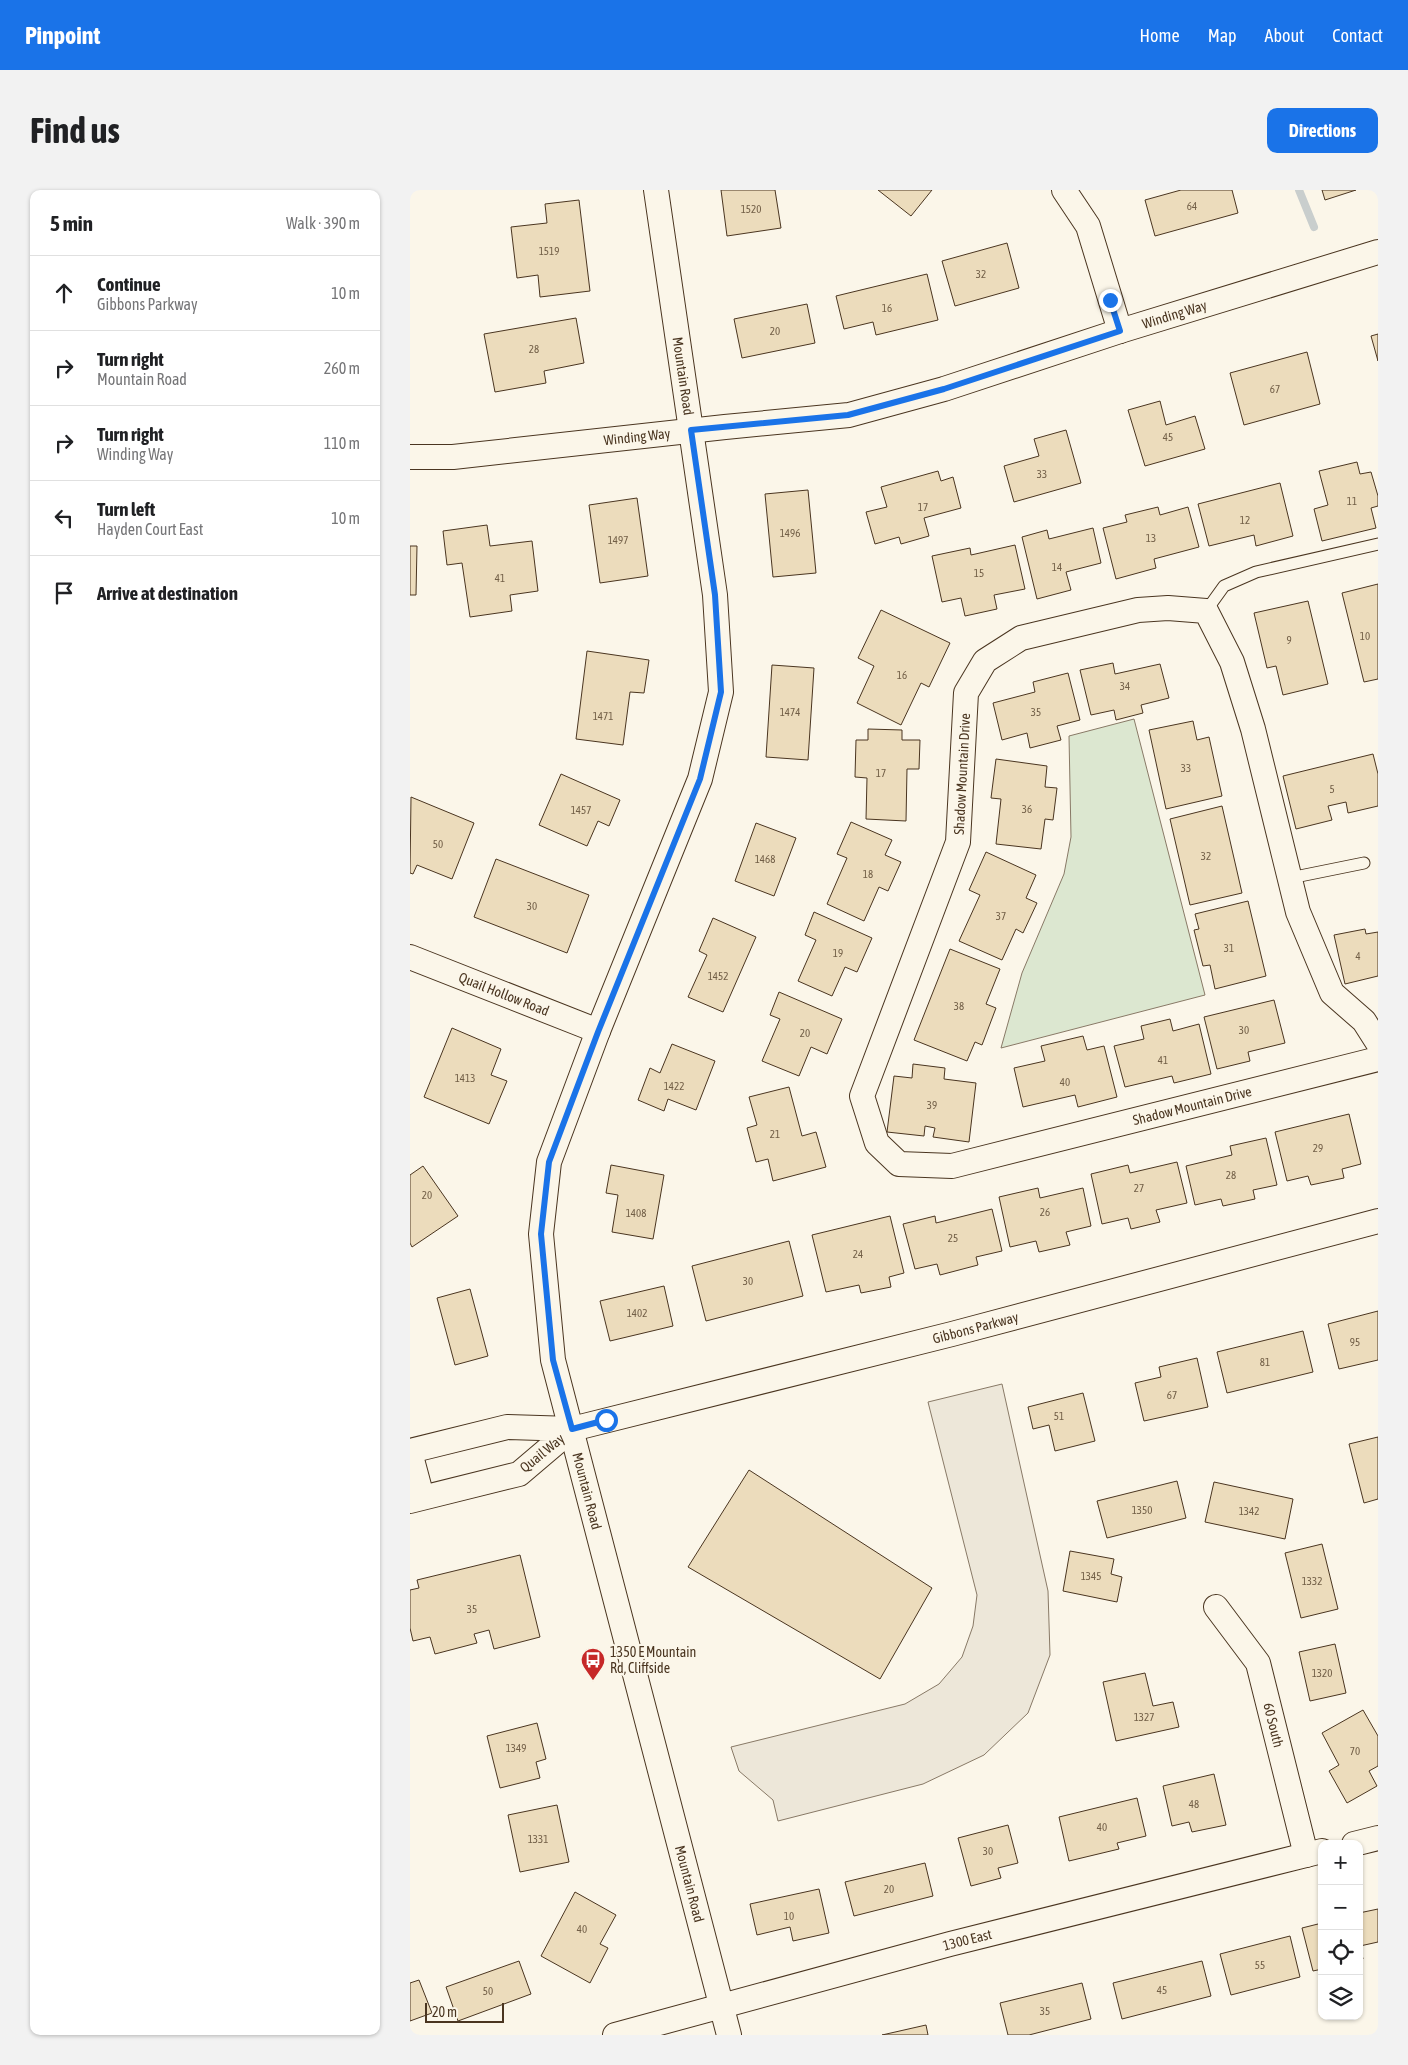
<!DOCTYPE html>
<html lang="en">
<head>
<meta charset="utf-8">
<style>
	:root { --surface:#fff; --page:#f2f2f2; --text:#202124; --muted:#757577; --line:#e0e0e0; --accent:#1a73e8 }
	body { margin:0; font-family:"Asap Condensed",sans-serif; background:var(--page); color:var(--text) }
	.controls { position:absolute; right:15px; bottom:15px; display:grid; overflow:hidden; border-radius:10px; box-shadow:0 1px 4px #0004 }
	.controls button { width:45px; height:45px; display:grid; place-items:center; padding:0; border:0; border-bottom:1px solid var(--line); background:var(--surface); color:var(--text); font:25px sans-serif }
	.scale { position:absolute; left:15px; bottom:12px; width:79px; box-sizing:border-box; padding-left:5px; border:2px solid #4a3520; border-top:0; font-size:14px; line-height:18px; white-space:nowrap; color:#4a3520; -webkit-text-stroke:4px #fbf6e9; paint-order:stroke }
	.stop { position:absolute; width:15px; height:15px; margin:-11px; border:4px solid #1a73e8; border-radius:50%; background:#fff }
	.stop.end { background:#1a73e8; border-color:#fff; box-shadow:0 1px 5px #0008 }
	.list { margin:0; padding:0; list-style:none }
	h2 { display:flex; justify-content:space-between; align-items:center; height:65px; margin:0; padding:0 20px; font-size:21px }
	h2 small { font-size:16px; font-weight:400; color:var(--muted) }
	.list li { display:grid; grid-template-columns:32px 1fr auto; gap:15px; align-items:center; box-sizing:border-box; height:75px; padding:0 20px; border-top:1px solid var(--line) }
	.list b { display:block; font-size:19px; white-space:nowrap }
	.list p { margin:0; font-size:16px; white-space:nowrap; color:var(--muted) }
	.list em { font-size:16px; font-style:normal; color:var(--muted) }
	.icon { flex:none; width:28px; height:28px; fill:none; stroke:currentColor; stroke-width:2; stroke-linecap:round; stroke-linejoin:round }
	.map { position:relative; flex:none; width:968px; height:1845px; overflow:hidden; border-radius:10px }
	header { display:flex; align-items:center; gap:30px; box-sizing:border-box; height:70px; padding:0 25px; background:var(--accent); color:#fff }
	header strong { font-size:24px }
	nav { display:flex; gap:28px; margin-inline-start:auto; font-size:18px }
	.intro { display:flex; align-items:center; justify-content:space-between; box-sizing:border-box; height:120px; padding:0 30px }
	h1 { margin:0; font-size:35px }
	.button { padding:12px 22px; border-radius:10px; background:var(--accent); color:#fff; font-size:18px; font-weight:700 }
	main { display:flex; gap:30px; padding:0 30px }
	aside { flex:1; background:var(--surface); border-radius:10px; box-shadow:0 1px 4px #0004 }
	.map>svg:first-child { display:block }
</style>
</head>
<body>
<header>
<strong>Pinpoint</strong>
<nav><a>Home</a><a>Map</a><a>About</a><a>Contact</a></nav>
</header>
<div class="intro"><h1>Find us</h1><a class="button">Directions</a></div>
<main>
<aside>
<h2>5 min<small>Walk · 390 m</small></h2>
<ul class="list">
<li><svg class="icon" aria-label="ahead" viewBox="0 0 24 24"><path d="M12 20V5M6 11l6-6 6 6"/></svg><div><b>Continue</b><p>Gibbons Parkway</p></div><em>10 m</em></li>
<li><svg class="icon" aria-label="right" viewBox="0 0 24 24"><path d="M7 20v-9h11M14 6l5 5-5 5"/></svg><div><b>Turn right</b><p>Mountain Road</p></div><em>260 m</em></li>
<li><svg class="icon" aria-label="right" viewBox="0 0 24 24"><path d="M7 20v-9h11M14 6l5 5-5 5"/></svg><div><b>Turn right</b><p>Winding Way</p></div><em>110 m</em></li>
<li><svg class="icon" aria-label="left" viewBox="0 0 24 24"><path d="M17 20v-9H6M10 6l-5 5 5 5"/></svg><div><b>Turn left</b><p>Hayden Court East</p></div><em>10 m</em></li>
<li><svg class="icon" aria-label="arrive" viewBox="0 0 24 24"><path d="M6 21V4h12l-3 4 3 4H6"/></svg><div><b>Arrive at destination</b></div></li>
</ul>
</aside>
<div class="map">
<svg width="968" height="1845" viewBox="0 0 968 1845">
	<rect width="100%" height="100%" fill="#fbf6e9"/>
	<path fill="#dce7d0" stroke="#887966" d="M 724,529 L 795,805 L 591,858 L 612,783 L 654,684 L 661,647 L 659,546 Z"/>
	<path fill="#ede7d9" stroke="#887966" d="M 592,1194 L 638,1401 L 640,1465 L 618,1523 L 574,1565 L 513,1594 L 368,1631 L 363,1610 L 329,1581 L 321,1557 L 495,1514 L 529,1494 L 552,1467 L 563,1436 L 567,1405 L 518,1212 Z"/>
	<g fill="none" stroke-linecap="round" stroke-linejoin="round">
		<path stroke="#c9cecd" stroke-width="8" d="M 889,0 L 904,37"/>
	</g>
	<path fill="#ecdcbc" stroke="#4a3520" d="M 311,0 L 365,0 L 371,38 L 317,46 Z
		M 468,0 L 522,0 L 501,26 Z
		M 771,0 L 822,0 L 828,23 L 745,46 L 735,10 Z
		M 912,0 L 946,0 L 915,10 Z
		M 169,10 L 180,101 L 130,107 L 128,85 L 107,88 L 101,37 L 137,33 L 135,14 Z
		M 597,53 L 609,98 L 545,116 L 532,71 Z
		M 517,84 L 528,130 L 466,145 L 463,132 L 434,139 L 426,106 Z
		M 397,114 L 405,153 L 332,168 L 324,129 Z
		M 166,128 L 174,173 L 134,181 L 136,193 L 85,202 L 74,144 Z
		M 968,144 L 968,171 L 961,146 Z
		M 897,162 L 910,214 L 834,235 L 820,183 Z
		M 750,211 L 756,235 L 785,226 L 795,259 L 735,276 L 718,220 Z
		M 656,240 L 671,293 L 604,312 L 594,276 L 629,266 L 624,249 Z
		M 947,272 L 950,284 L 961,282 L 968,306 L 968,316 L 961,318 L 966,338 L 912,351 L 904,319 L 918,315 L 909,281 Z
		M 528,281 L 531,291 L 543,287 L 551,318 L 514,328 L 519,346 L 491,354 L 489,347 L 465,354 L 456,322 L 477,317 L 471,297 Z
		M 870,293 L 883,346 L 846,356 L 844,345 L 799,356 L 788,314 Z
		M 398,300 L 406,383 L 363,387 L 355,304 Z
		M 227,308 L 238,386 L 190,393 L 179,315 Z
		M 748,317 L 750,325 L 778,317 L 789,357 L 744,369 L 746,378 L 706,389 L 693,338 L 717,332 L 715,325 Z
		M 77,335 L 80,356 L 122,351 L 128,401 L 100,405 L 102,421 L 60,427 L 52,373 L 37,375 L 33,341 Z
		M 683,338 L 691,373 L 656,382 L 661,400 L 627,409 L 612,347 L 637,340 L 639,349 Z
		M 605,355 L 615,399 L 584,405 L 587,419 L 555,426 L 551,408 L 532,412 L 522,366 L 560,358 L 561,365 Z
		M 0,356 L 7,356 L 6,405 L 0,405 Z
		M 968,394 L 968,489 L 954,492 L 932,403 Z
		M 898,411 L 918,494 L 873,505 L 866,476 L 857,478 L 844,423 Z
		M 471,420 L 540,453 L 519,497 L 511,493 L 491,535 L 447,513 L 464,476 L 448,468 Z
		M 177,461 L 239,470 L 234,503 L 220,502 L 213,555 L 166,549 Z
		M 703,473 L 705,484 L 750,474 L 759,508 L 731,515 L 733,523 L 706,530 L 704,520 L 681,525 L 670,480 Z
		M 362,475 L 404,478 L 398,570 L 356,567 Z
		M 658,483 L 670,530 L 647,536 L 651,550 L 620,558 L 617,543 L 592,550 L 583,513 L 625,502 L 623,492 Z
		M 783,531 L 787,550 L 799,547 L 812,606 L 756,619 L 739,540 Z
		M 458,539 L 492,540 L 492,550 L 510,550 L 509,579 L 497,579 L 496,631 L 456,629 L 457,588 L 445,587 L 446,550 L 458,550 Z
		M 963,564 L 968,584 L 968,616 L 938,623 L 936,612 L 918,616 L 922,630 L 886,639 L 873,586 Z
		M 586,569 L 637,576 L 635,597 L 647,598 L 643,630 L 635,629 L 631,659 L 586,654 L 591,609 L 581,608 Z
		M 151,584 L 210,610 L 199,636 L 188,631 L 177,656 L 129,635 Z
		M 1,607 L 64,633 L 42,689 L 7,675 L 3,684 L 0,683 Z
		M 812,616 L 832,703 L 780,715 L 760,629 Z
		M 441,632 L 482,650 L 475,665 L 491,672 L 478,701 L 469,697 L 454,731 L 417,714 L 437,668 L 427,664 Z
		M 346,633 L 386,648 L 364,706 L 325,691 Z
		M 576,662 L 626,685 L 616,708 L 627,713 L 613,743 L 606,739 L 592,770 L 549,751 L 570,705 L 559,700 Z
		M 86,669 L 179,705 L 157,763 L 64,727 Z
		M 838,711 L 856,786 L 805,799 L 800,775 L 793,776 L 784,740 L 789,739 L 785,724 Z
		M 404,722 L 462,748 L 447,782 L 435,777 L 422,806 L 388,791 L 406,750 L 395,745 Z
		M 303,728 L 346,747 L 313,822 L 278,807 L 297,765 L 289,761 Z
		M 955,739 L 956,744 L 968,742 L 968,786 L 935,794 L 924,745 Z
		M 540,759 L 590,779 L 576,814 L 586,818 L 572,855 L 565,852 L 557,871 L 504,850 Z
		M 369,802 L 432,829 L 417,864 L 401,857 L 389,886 L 352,871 L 370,829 L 360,825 Z
		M 864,810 L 875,853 L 838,862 L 840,871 L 807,879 L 794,827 Z
		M 760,829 L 763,841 L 789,834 L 801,884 L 764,893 L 762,886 L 715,897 L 704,856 L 734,849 L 731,836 Z
		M 42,838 L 91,859 L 81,885 L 97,891 L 79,934 L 14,907 Z
		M 673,846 L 677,860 L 694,856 L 707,907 L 668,917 L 665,905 L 613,917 L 604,878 L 635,871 L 631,856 Z
		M 262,854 L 305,871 L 286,920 L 258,909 L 254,921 L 228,910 L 240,878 L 250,883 Z
		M 503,874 L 535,878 L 534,889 L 566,893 L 559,952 L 523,947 L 525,938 L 515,936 L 514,946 L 477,942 L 484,886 L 502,888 Z
		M 379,897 L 392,946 L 406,942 L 416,977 L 363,991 L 358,969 L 346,972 L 337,938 L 347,935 L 339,907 Z
		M 939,924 L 951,974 L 932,979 L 934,988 L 901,995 L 898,986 L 877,991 L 865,942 Z
		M 856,948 L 867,995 L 843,1000 L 845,1009 L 813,1016 L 811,1009 L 785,1015 L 776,976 L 822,965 L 820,956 Z
		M 767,972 L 777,1013 L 746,1020 L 750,1032 L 721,1039 L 718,1028 L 692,1034 L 681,984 L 718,975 L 720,983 Z
		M 201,975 L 254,985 L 243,1049 L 202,1042 L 208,1005 L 196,1003 Z
		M 13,976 L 48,1026 L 2,1057 L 0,1053 L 0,985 Z
		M 628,998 L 630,1008 L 673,998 L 681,1036 L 656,1042 L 660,1055 L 629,1062 L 626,1051 L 600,1057 L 589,1007 Z
		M 582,1019 L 592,1061 L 566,1067 L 568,1075 L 530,1085 L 527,1074 L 505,1079 L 493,1034 L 525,1026 L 526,1033 Z
		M 480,1026 L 494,1083 L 479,1087 L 481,1097 L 451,1103 L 449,1095 L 416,1102 L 402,1045 Z
		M 379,1051 L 393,1106 L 296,1131 L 282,1076 Z
		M 254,1096 L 263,1136 L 200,1151 L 190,1111 Z
		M 60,1099 L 78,1166 L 45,1175 L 27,1108 Z
		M 968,1121 L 968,1170 L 929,1179 L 918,1134 Z
		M 893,1141 L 903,1182 L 817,1203 L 807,1162 Z
		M 787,1168 L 798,1217 L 734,1231 L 725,1193 L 751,1187 L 749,1177 Z
		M 673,1203 L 685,1251 L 645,1261 L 639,1235 L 623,1239 L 618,1217 Z
		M 968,1247 L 968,1309 L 954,1313 L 939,1254 Z
		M 339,1280 L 522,1398 L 470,1489 L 278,1377 Z
		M 767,1291 L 776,1328 L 697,1348 L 687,1311 Z
		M 804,1292 L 883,1309 L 875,1349 L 795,1332 Z
		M 912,1354 L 928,1419 L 891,1428 L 875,1363 Z
		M 660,1361 L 704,1369 L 701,1384 L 712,1387 L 707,1412 L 653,1401 Z
		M 110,1365 L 130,1447 L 84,1459 L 79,1440 L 64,1444 L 67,1453 L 25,1464 L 20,1447 L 3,1451 L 0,1438 L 0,1400 L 9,1398 L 7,1390 Z
		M 925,1454 L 936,1503 L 900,1511 L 889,1462 Z
		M 735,1483 L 743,1516 L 763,1512 L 769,1537 L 706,1551 L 693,1492 Z
		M 953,1520 L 968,1546 L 968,1576 L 959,1581 L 967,1596 L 937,1613 L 919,1581 L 929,1575 L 912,1543 Z
		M 127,1533 L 136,1569 L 126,1572 L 130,1588 L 90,1598 L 77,1546 Z
		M 804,1584 L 816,1635 L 782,1642 L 779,1632 L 762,1636 L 753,1596 Z
		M 727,1608 L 736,1646 L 707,1653 L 709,1659 L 659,1671 L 649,1627 Z
		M 147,1615 L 159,1672 L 110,1682 L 98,1625 Z
		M 598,1635 L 608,1673 L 588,1678 L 591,1688 L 561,1696 L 548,1648 Z
		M 515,1673 L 523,1706 L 444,1726 L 435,1692 Z
		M 409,1699 L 419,1743 L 383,1751 L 380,1737 L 347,1745 L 340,1714 Z
		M 165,1702 L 206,1725 L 190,1754 L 198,1758 L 180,1793 L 131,1766 Z
		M 968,1719 L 968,1752 L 950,1756 L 953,1769 L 949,1770 L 949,1723 Z
		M 912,1733 L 912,1779 L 903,1781 L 892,1738 Z
		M 880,1746 L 890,1787 L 821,1805 L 810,1764 Z
		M 109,1771 L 121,1804 L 48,1831 L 36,1797 Z
		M 792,1771 L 801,1806 L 712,1829 L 703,1793 Z
		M 9,1790 L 22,1823 L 0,1831 L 0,1793 Z
		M 672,1793 L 681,1829 L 619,1845 L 598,1845 L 590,1813 Z
		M 516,1835 L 518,1845 L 472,1845 Z"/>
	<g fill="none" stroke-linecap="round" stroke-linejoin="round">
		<defs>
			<path id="lane" d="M 796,421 L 814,396 L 846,382 L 968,354
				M 880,688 L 954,673"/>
			<g id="street">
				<path id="s1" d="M 246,0 L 305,405 L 311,502 L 290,589 L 188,841 L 139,972 L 131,1044 L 143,1170 L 319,1845"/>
				<path d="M 654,0 L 678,36 L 710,141"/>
				<path id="s2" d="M 0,267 L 43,267 L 315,237 L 439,225 L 534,199 L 710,141 L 968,62"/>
				<path id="s3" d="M 0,767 L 188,841"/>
				<path id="s4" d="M 968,853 L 954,831 L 922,803 L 888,722 L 843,539 L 822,472 L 796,421 L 758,418 L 728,420 L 611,448 L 575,471 L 556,503 L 548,652 L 452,906 L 467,953 L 489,974 L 542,976 L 968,869"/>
				<path id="s5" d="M 162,1239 L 542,1144 L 968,1031"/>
				<path d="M 0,1261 L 97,1237 L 162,1239 L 109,1284 L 0,1311"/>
				<path d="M 0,1262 L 12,1307"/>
				<path id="s6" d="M 806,1417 L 848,1473 L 896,1665"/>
				<path d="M 944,1654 L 968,1648"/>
				<path id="s7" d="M 205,1845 L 540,1754 L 912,1661"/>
			</g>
		</defs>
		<use href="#lane" stroke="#4a3520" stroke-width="13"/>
		<use href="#street" stroke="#4a3520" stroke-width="26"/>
		<use href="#lane" stroke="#fbf6e9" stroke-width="11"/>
		<use href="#street" stroke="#fbf6e9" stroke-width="24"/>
	</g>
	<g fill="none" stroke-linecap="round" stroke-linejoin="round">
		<path stroke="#1a73e8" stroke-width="6" d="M 196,1230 L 162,1239 L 143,1170 L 131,1044 L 139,972 L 188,842 L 290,589 L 311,502 L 305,405 L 281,240 L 438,225 L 534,199 L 710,141 L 700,110"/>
	</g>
	<defs>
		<symbol id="bus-pin" viewBox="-11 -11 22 30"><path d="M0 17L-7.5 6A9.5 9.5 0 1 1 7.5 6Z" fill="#c62828" stroke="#fbf6e9"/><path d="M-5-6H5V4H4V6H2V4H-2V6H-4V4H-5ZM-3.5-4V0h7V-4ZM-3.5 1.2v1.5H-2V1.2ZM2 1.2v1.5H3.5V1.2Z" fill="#fff"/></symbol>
	</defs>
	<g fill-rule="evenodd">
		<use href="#bus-pin" x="169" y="1456" width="28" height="38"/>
	</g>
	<g text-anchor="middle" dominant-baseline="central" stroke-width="4" stroke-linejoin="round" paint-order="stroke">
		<g font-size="11" fill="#725f47">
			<text x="782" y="16">64</text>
			<text x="341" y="19">1520</text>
			<text x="139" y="61">1519</text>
			<text x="571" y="84">32</text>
			<text x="477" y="118">16</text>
			<text x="365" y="141">20</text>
			<text x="124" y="159">28</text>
			<text x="865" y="199">67</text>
			<text x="758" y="247">45</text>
			<text x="632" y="284">33</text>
			<text x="942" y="311">11</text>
			<text x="513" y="317">17</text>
			<text x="835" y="330">12</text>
			<text x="380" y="343">1496</text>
			<text x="741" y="348">13</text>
			<text x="208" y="350">1497</text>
			<text x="647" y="377">14</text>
			<text x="569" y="383">15</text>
			<text x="90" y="388">41</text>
			<text x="955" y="446">10</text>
			<text x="879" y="450">9</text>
			<text x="492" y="485">16</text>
			<text x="715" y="496">34</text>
			<text x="380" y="522">1474</text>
			<text x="626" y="522">35</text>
			<text x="193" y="526">1471</text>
			<text x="776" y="578">33</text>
			<text x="471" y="583">17</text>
			<text x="922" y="599">5</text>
			<text x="617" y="619">36</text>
			<text x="171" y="620">1457</text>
			<text x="28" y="654">50</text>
			<text x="796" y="666">32</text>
			<text x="355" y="669">1468</text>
			<text x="458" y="684">18</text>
			<text x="122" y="716">30</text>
			<text x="591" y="726">37</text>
			<text x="819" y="758">31</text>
			<text x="428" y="763">19</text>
			<text x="948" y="766">4</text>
			<text x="308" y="786">1452</text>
			<text x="549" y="816">38</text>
			<text x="834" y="840">30</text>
			<text x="395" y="843">20</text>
			<text x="753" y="870">41</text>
			<text x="55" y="888">1413</text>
			<text x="655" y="892">40</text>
			<text x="264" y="896">1422</text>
			<text x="522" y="915">39</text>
			<text x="365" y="944">21</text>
			<text x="908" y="958">29</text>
			<text x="821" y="985">28</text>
			<text x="729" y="998">27</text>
			<text x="17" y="1005">20</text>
			<text x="635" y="1022">26</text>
			<text x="226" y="1023">1408</text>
			<text x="543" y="1048">25</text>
			<text x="448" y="1064">24</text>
			<text x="338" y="1091">30</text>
			<text x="227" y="1123">1402</text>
			<text x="945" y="1152">95</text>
			<text x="855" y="1172">81</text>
			<text x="762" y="1205">67</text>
			<text x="649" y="1226">51</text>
			<text x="732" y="1320">1350</text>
			<text x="839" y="1321">1342</text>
			<text x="681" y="1386">1345</text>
			<text x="902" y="1391">1332</text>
			<text x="62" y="1419">35</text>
			<text x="912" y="1483">1320</text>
			<text x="734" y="1527">1327</text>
			<text x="106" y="1558">1349</text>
			<text x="945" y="1561">70</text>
			<text x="784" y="1614">48</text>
			<text x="692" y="1637">40</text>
			<text x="128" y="1649">1331</text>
			<text x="578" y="1661">30</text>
			<text x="479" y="1699">20</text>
			<text x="379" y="1726">10</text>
			<text x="172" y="1739">40</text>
			<text x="850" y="1775">55</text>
			<text x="752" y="1800">45</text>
			<text x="78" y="1801">50</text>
			<text x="635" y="1821">35</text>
		</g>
		<g font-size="14" fill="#4a3520" stroke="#fbf6e9">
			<text stroke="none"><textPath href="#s2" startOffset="782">Winding Way</textPath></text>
			<text stroke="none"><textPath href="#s1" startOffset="188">Mountain Road</textPath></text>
			<text stroke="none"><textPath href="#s2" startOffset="228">Winding Way</textPath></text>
			<text transform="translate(552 584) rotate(-87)">Shadow Mountain Drive</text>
			<text stroke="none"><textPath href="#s3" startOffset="101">Quail Hollow Road</textPath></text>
			<text stroke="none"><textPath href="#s4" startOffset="1542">Shadow Mountain Drive</textPath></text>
			<text stroke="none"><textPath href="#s5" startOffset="416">Gibbons Parkway</textPath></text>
			<text transform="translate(132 1263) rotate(-39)">Quail Way</text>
			<text stroke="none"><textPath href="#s1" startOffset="1342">Mountain Road</textPath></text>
			<text stroke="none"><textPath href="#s6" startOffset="134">60 South</textPath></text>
			<text stroke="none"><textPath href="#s1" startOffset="1748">Mountain Road</textPath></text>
			<text stroke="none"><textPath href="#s7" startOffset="365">1300 East</textPath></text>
		</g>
		<g font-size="14" fill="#4a3520" stroke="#fbf6e9" text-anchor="start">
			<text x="200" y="1462">1350 E Mountain<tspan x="200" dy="16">Rd, Cliffside</tspan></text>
		</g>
	</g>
</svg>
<div class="controls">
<button>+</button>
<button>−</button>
<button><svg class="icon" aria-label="locate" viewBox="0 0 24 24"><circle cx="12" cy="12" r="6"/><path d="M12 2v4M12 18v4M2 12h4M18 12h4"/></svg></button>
<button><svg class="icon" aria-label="layers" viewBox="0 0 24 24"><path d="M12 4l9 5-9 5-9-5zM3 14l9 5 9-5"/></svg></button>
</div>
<div class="scale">20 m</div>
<div class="stop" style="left:196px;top:1230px"></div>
<div class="stop end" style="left:700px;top:110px"></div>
</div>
</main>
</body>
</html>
